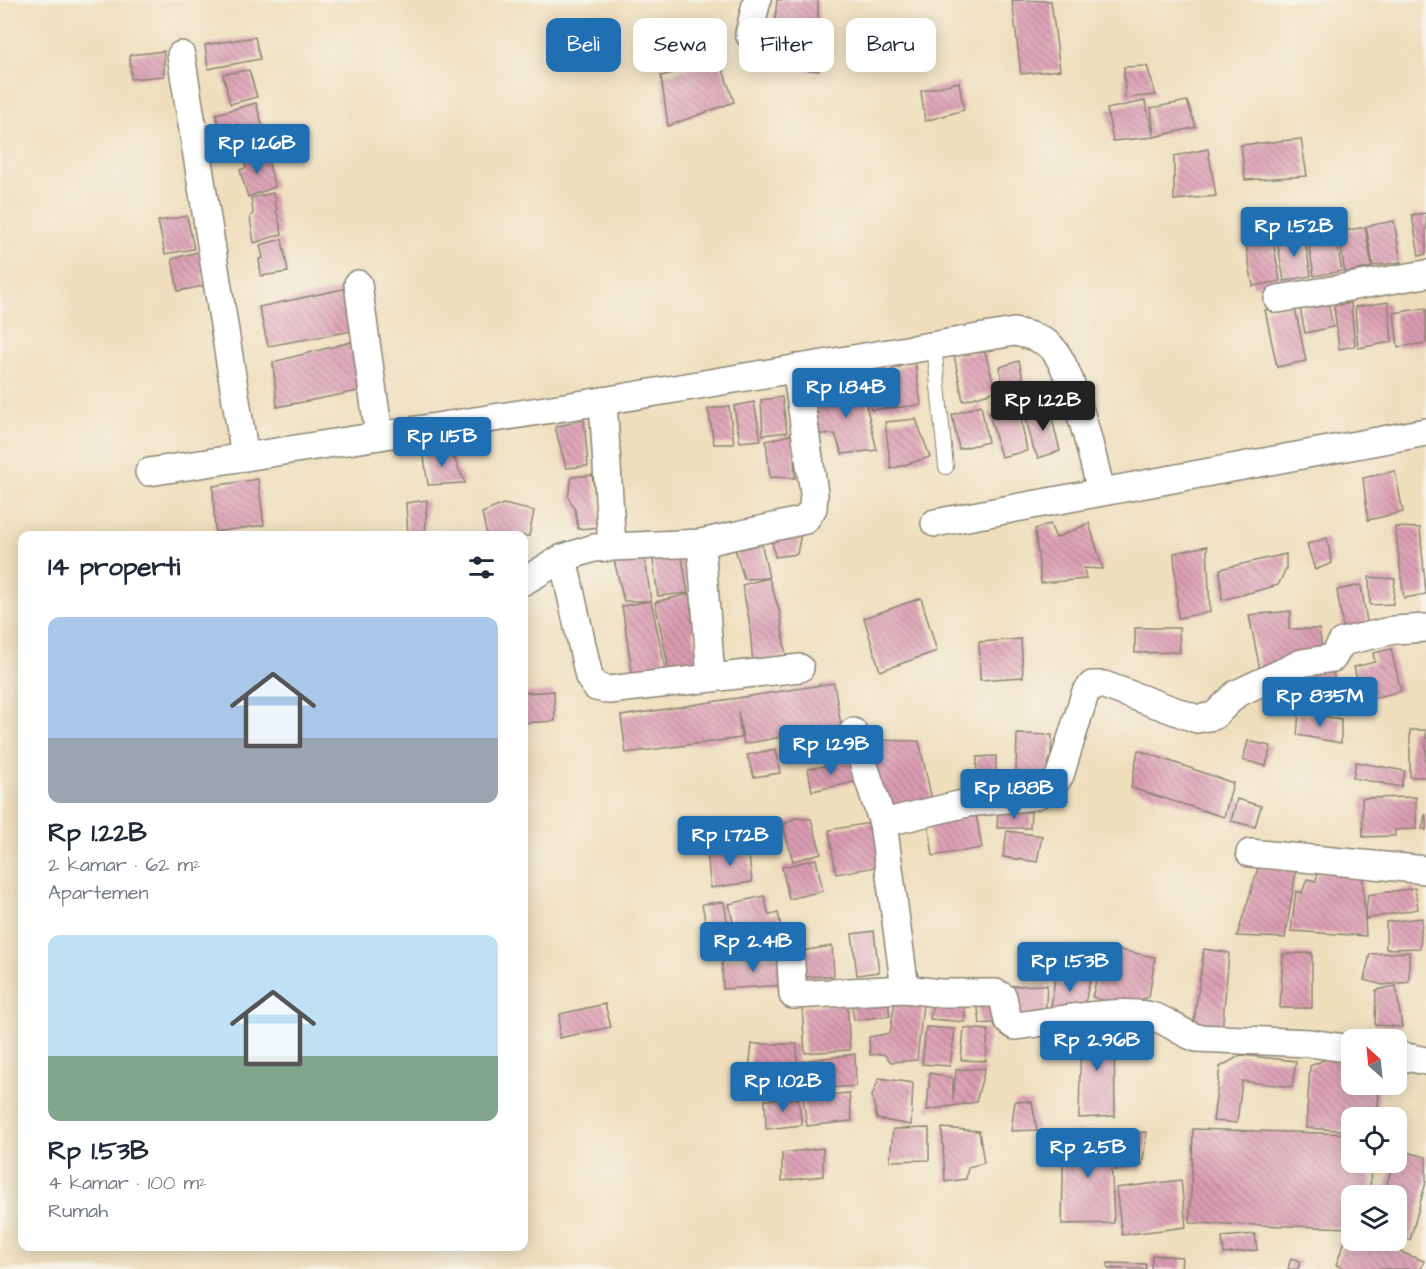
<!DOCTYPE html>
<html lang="id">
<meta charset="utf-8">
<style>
:root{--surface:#fff;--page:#f6f6f7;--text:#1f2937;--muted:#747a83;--accent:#1f6fb2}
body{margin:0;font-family:"Architects Daughter",sans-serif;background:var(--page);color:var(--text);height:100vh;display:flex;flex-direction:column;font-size:22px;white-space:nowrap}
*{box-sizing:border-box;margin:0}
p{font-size:20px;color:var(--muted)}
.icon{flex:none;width:33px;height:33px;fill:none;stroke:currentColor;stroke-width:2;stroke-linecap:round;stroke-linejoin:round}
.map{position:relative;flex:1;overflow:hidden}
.details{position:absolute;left:18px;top:531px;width:510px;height:720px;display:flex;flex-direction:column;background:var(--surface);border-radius:12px;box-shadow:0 3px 15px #0003}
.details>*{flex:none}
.top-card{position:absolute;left:546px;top:18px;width:570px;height:54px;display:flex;gap:12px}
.needle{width:39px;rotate:333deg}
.fabs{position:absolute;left:1341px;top:1029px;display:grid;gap:12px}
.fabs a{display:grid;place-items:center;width:66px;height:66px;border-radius:12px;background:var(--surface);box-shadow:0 3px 15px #0003;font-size:30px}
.price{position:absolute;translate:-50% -51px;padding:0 14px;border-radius:6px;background:var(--accent);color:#fff;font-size:20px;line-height:39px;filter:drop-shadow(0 2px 3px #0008)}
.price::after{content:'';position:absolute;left:50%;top:36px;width:18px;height:14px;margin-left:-9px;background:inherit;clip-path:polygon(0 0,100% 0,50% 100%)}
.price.current{background:#222;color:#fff}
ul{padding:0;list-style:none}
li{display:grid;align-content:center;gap:12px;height:318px;padding:0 30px}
li span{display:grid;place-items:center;height:186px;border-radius:12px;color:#555}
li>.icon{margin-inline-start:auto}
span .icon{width:108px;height:108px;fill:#fffc;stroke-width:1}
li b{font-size:26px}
h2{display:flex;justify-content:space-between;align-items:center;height:72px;padding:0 30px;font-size:26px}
.pill{padding:0 21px;border-radius:12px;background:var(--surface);box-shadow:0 3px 15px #0003;font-size:21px;line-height:54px}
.pill.current{background:var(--accent);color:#fff}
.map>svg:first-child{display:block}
</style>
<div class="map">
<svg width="1426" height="1269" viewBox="0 0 1426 1269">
<defs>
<pattern id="building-back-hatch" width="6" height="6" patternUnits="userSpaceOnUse" patternTransform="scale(1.5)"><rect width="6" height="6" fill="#db9cb2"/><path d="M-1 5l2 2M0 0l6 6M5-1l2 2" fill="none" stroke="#b27f91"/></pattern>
</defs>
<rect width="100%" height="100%" fill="#f7f3e8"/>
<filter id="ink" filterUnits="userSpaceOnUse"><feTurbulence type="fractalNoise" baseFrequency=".0167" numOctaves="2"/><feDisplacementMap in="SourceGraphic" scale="12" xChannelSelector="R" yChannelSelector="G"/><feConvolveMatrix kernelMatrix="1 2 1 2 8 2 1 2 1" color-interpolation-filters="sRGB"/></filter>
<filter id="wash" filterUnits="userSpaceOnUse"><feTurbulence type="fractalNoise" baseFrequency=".008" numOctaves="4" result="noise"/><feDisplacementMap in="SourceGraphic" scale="24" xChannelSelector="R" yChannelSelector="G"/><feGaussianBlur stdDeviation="1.35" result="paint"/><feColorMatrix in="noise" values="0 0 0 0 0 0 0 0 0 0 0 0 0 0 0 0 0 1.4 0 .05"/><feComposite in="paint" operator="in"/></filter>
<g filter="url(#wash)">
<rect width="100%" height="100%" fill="#eedebc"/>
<g id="blocks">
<!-- building -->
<g fill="url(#building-back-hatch)">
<polygon points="777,0 818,0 819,71 770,66"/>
<polygon points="1012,0 1051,1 1060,70 1021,74"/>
<polygon points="255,37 260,59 208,69 205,45"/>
<polygon points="164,51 164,76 131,79 130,55"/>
<polygon points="720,61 734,102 668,126 661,76"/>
<polygon points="1147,66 1156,95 1125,98 1124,67"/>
<polygon points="249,70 257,97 230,104 223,74"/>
<polygon points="959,82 964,110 925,121 921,91"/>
<polygon points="1145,101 1154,137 1113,141 1107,109"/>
<polygon points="1187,101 1196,127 1154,137 1151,108"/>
<polygon points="256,103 268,144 240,152 236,138 221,140 216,114"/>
<polygon points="1301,139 1307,176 1245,180 1241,145"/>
<polygon points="1208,149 1216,196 1174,200 1174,156"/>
<polygon points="266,153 275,187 248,197 240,170 246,168 244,159"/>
<polygon points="273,193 282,234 254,243 250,217 253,213 251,198"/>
<polygon points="1426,213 1426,254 1419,256 1412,215"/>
<polygon points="187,216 194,249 165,254 158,221"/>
<polygon points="1394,221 1401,262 1373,266 1366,226"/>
<polygon points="1365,227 1372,267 1345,273 1338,232"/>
<polygon points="1334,231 1342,271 1314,276 1307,235"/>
<polygon points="1304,235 1311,276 1284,281 1277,240"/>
<polygon points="282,239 288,272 261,276 259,259 263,258 260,245"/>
<polygon points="1273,240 1280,281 1253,286 1246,246"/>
<polygon points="205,250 211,271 202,272 204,286 178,291 172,259"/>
<polygon points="348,288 353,331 268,346 259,307"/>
<polygon points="1388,302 1392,342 1358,348 1355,307"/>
<polygon points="1328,303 1333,327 1305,333 1300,308"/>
<polygon points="1351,303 1355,346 1339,349 1334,306"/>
<polygon points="1294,304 1306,361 1277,367 1265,310"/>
<polygon points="1426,308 1426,343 1398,347 1394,313"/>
<polygon points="359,340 369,389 277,407 273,362"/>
<polygon points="985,352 996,391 963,401 954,355"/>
<polygon points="915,361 921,405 871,410 870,378"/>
<polygon points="1019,361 1028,399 1003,402 1000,367"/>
<polygon points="861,384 877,450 842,454 835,434 820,434 814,393"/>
<polygon points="782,397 787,432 763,435 761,400"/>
<polygon points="754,402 761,440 740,442 734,406"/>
<polygon points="1048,402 1060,451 1038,458 1033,447 1025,414 1042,410 1042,404"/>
<polygon points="981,405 988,442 959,449 952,415"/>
<polygon points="729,406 734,444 714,444 708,409"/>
<polygon points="989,413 1020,414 1027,451 1001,457"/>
<polygon points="916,419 930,457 891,469 885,422"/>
<polygon points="584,420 588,466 566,468 555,427"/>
<polygon points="793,434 795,478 770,477 766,441"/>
<polygon points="450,449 465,483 428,485 423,450"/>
<polygon points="1395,471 1403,512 1368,520 1363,478"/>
<polygon points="592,475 602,527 578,529 575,510 568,496 572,477"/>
<polygon points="258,479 264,525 215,532 213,486"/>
<polygon points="427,500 425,536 408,536 406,503"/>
<polygon points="503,504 534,511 529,536 487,536 482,513"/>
<polygon points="1089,523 1103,569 1084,568 1086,579 1041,583 1035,529 1050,524 1056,538"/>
<polygon points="1395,527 1420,528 1426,594 1404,598"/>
<polygon points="802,528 797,554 775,557 770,531"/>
<polygon points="760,536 769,578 744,579 732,538"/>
<polygon points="1327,538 1332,563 1315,570 1307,544"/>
<polygon points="680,546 688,593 658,596 652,554"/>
<polygon points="1207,546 1210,612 1178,618 1174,553"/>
<polygon points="644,551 651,601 666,671 633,678 622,606 651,601 624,601 613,556"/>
<polygon points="1286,554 1286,569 1278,585 1222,600 1220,569"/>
<polygon points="1369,577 1395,579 1393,604 1370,605"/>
<polygon points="769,578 780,613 786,656 753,663 749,619 742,585"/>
<polygon points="1361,585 1368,628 1344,634 1337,590"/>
<polygon points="689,594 698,666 669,670 655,602"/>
<polygon points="921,598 937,651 880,671 864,618"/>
<polygon points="1291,611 1289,629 1319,629 1323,653 1261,675 1249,615"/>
<polygon points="1135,628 1179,628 1180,652 1135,653"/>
<polygon points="1021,639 1023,677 980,680 979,642"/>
<polygon points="1391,649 1401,691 1362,701 1354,667 1375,662 1373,653"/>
<polygon points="1333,669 1336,700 1294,710 1292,695 1278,700 1273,683"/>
<polygon points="834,683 841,726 744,744 738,711 741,738 626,753 621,716"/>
<polygon points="554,691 555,721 524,723 524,693"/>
<polygon points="1299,713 1341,719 1341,743 1297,735"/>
<rect x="1410" y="730" width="16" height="47"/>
<polygon points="838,732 841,759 820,760 820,750 806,752 807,739"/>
<polygon points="1017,734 1052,735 1050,773 1016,772"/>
<polygon points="866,740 919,741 932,800 884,808"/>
<polygon points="1248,741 1271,746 1266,766 1243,760"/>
<polygon points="776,749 780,773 754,777 747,755"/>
<polygon points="1138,750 1233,783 1224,817 1131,788"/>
<polygon points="996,756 996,791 976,791 977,757"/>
<polygon points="851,761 855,782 812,791 808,769"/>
<polygon points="1356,762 1405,771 1401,787 1353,778"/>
<polygon points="1416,797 1416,829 1395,830 1395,836 1363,837 1362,798"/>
<polygon points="1237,799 1261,806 1255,827 1231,821"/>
<polygon points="998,811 1031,812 1030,828 997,828"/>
<polygon points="976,814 982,848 933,856 928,822"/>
<polygon points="1425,815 1426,815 1426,830 1422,829"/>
<polygon points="795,818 811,819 821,853 793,861 783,825"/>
<polygon points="875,822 882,866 836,874 829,830"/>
<polygon points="1007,831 1042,836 1037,862 1003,857"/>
<polygon points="748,847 752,882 711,888 707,853"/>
<polygon points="816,859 823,891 789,899 782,867"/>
<polygon points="1259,865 1296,872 1285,938 1237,936"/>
<polygon points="1362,870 1365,919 1368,895 1415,888 1418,909 1365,919 1366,936 1291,931 1296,891 1302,893 1307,879 1316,881 1318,872"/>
<polygon points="764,896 769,915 778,913 785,944 740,954 729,904"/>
<polygon points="724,902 731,945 710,946 702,904"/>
<polygon points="1422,918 1420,948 1386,949 1386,922"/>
<polygon points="874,931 879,972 857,975 852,934"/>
<polygon points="832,946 834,976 797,977 795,952"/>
<polygon points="1105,947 1155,957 1149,997 1121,1006 1092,997"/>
<polygon points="1204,949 1229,953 1222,1032 1193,1028"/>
<polygon points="1409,952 1409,982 1383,985 1364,980 1370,954"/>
<polygon points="1312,953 1312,1008 1280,1008 1283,954"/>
<polygon points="782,956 786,985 723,989 722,960"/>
<polygon points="1056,971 1091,974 1083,1014 1050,1014"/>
<polygon points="1047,985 1045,1017 1015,1022 1006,986"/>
<polygon points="1396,986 1402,1027 1375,1025 1376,990"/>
<polygon points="887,993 890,1016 854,1020 851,998"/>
<polygon points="999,1000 1001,1022 980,1024 977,1001"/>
<polygon points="895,1001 923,1005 917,1060 891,1062 884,1054 870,1055 869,1037 890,1033"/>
<polygon points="847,1003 850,1050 805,1053 802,1007"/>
<polygon points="933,1003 965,1004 965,1022 930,1019"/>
<polygon points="605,1004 611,1027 559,1038 560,1014"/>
<polygon points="1114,1026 1115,1116 1079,1118 1081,1027"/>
<polygon points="926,1027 955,1029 950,1066 922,1064"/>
<polygon points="964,1028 988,1030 986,1061 961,1060"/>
<polygon points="752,1044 797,1044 797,1065 749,1069"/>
<polygon points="855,1054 856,1086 802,1090 803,1061"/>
<polygon points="1241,1055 1296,1061 1292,1087 1242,1081 1237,1123 1213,1121 1220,1067"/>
<polygon points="1328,1058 1352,1060 1352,1084 1380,1084 1377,1118 1352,1118 1352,1131 1306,1128 1310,1066"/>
<polygon points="985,1068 976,1102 927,1110 930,1073 953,1078 953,1100 956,1070"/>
<polygon points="797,1071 798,1093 768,1093 768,1074"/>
<polygon points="879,1078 913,1083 911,1125 877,1119 872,1096"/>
<polygon points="849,1093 852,1121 807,1126 803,1097"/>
<polygon points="798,1098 802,1125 766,1129 765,1100"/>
<polygon points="1015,1101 1032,1102 1037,1130 1011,1131"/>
<polygon points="929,1128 929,1160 890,1161 893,1129"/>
<polygon points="942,1128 979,1131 984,1163 968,1167 966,1179 945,1182"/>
<polygon points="1193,1129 1352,1134 1352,1162 1371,1162 1370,1196 1352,1196 1352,1228 1190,1223"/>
<polygon points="1110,1131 1114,1223 1062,1224 1064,1133"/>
<polygon points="1147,1132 1142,1166 1115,1170 1121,1133"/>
<polygon points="823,1148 823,1176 782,1181 782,1153"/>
<polygon points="1396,1149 1426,1157 1426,1182 1410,1240 1396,1237 1396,1196 1384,1196 1393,1162 1396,1162"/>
<polygon points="1181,1180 1186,1227 1122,1235 1116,1188"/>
<polygon points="1348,1232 1352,1234 1352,1240 1370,1240 1424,1261 1421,1269 1347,1269 1336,1265"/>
<polygon points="1255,1234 1257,1250 1224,1254 1222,1237"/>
<polygon points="1152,1255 1182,1257 1181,1269 1151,1269"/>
<polygon points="1291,1258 1300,1261 1298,1269 1288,1269"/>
<polygon points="1108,1263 1146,1264 1146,1269 1108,1269"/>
</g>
</g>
</g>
<g filter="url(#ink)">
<use href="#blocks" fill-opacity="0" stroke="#8c8474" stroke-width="1.5"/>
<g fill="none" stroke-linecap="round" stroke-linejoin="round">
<defs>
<polyline id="lane" points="934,345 946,467"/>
<g id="street">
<polyline points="749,34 757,0"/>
<polyline points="181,55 245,457"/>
<polyline points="358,284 379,436"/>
<polyline points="1278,299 1426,274"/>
<polyline points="603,401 612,547 701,543 711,678 800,668"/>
<path d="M149 472 603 401 1014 332C1026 334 1039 337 1049 345 1072 363 1093 460 1101 491"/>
<polyline points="935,523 1426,432"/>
<polyline points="701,543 805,520 813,508 814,493 796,368"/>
<polyline points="612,547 594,548 563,558 589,677 596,687 609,690 711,678"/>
<polyline points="524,581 563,558"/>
<path d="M853 732 883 823 905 989 940 993H996L1003 997 1008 1021 1015 1026C1051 1022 1116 1008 1151 1016 1168 1020 1180 1033 1197 1038L1310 1043 1352 1049"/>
<polyline points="883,823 967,803 1034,796 1051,789 1060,775 1085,694 1092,685 1104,685 1197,719 1214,716 1236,694 1302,663 1333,658 1342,642 1394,630 1426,628"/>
<polyline points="1250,853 1426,870"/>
<polyline points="791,964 793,995 905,989"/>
<polyline points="1396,1055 1426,1061"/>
</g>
</defs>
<!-- lane casing -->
<use href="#lane" stroke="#8c8474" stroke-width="16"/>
<!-- street casing -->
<use href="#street" stroke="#8c8474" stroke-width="30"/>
<!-- lane -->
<use href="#lane" stroke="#fff" stroke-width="14"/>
<!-- street -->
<use href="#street" stroke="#fff" stroke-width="27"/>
</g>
</g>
</svg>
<div class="fabs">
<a><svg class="needle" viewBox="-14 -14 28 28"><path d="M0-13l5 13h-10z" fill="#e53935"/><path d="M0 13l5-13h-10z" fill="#747a83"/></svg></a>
<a><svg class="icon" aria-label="locate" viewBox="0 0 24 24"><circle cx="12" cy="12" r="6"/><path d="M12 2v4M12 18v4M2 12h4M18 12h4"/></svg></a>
<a><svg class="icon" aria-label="layers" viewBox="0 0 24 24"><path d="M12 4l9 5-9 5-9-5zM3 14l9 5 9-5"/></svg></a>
</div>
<b class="price" style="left:257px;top:175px">Rp 1.26B</b>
<b class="price" style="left:1294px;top:258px">Rp 1.52B</b>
<b class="price" style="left:846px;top:419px">Rp 1.84B</b>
<b class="price current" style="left:1043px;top:432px">Rp 1.22B</b>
<b class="price" style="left:442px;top:468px">Rp 1.15B</b>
<b class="price" style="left:1320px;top:728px">Rp 835M</b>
<b class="price" style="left:831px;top:776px">Rp 1.29B</b>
<b class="price" style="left:1014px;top:820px">Rp 1.88B</b>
<b class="price" style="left:730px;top:867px">Rp 1.72B</b>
<b class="price" style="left:753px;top:973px">Rp 2.41B</b>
<b class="price" style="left:1070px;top:993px">Rp 1.53B</b>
<b class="price" style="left:1097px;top:1072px">Rp 2.96B</b>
<b class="price" style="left:783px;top:1113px">Rp 1.02B</b>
<b class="price" style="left:1088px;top:1179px">Rp 2.5B</b>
<div class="top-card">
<a class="pill current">Beli</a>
<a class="pill">Sewa</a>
<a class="pill">Filter</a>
<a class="pill">Baru</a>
</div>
<section class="details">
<h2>14 properti<svg class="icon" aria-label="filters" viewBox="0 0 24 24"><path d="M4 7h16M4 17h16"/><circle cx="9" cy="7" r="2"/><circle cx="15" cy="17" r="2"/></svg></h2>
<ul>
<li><span style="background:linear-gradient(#a9c7e8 65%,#9aa5b1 0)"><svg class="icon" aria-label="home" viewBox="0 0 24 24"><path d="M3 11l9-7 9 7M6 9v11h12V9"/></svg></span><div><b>Rp 1.22B</b><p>2 kamar · 62 m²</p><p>Apartemen</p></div></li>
<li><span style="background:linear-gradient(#bfe0f5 65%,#7fa58c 0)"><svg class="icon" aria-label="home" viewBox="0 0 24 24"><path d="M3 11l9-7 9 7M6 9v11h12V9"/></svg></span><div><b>Rp 1.53B</b><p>4 kamar · 100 m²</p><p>Rumah</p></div></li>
</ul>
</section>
</div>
